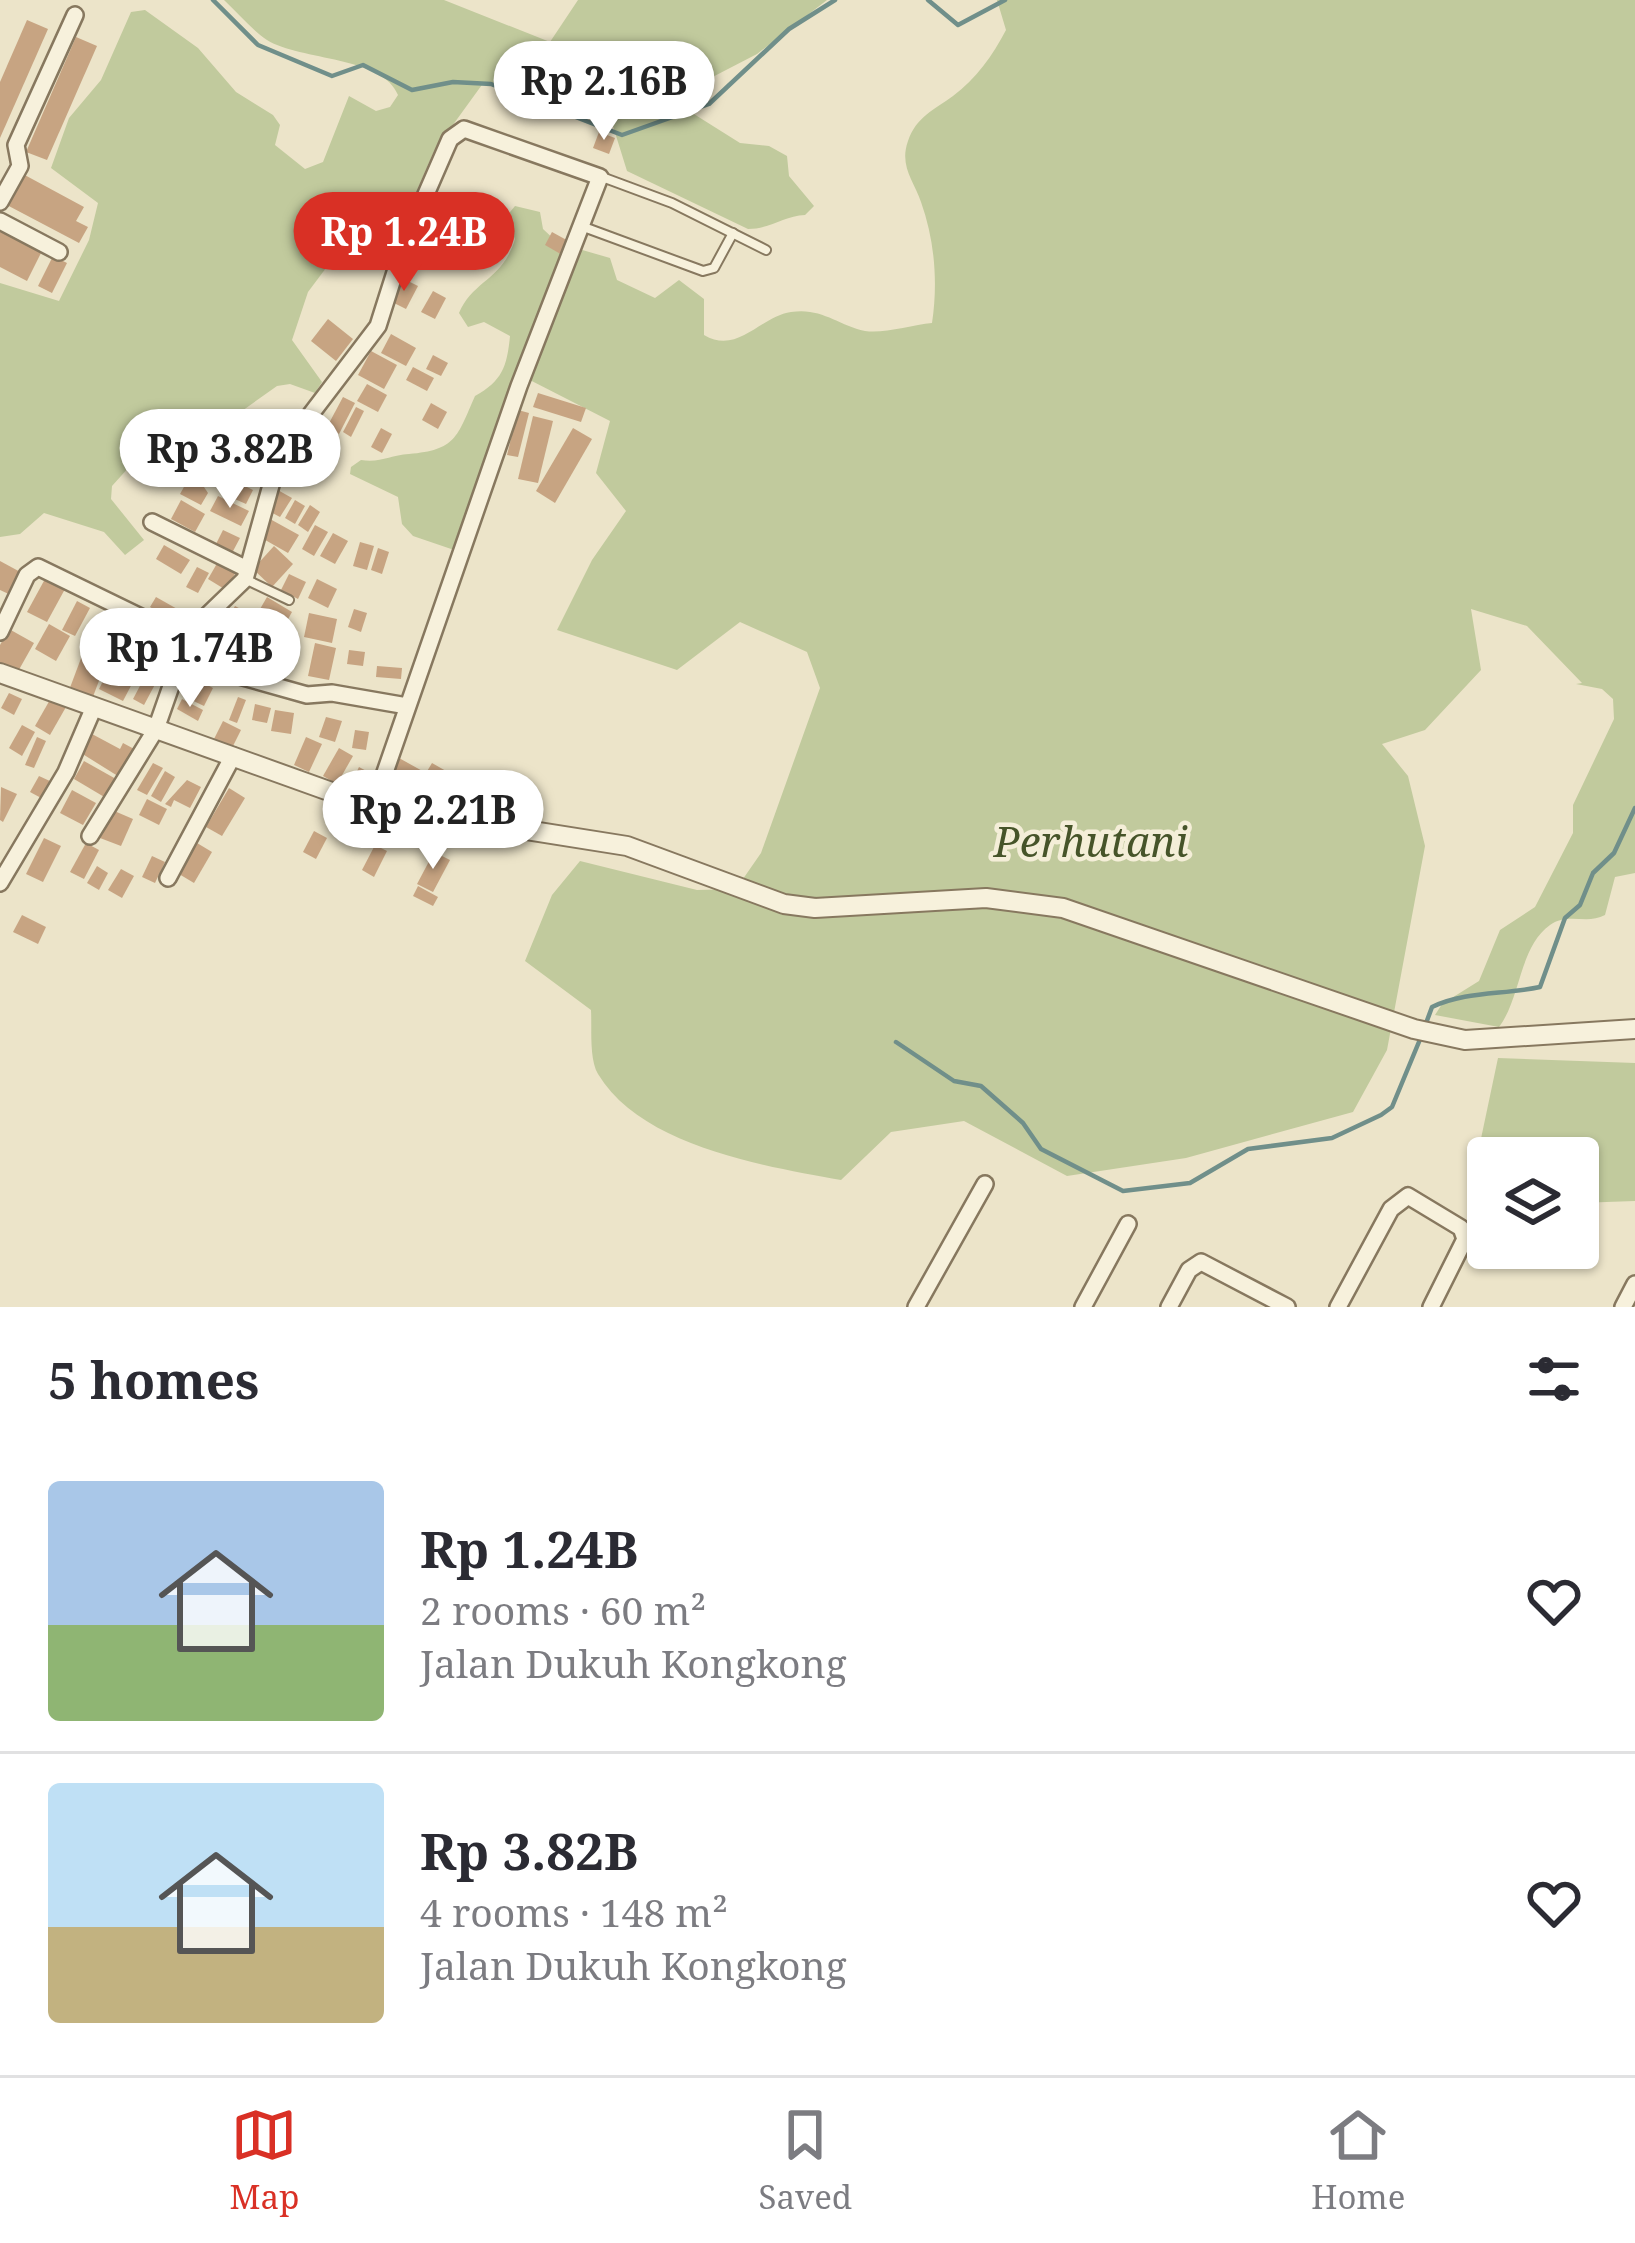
<!DOCTYPE html>
<meta charset="utf-8">
<style>
:root{--surface:#fff;--page:#f7f7f7;--text:#2b2b33;--muted:#7c7c81;--line:#e1e1e2;--accent:#d93025}
body{margin:0;font-family:"Noto Serif",serif;background:var(--page);color:var(--text);height:100vh;display:flex;flex-direction:column;font-size:45px;white-space:nowrap}
*{box-sizing:border-box;margin:0}
p{font-size:39px;color:var(--muted)}
.icon{flex:none;width:66px;height:66px;fill:none;stroke:currentColor;stroke-width:2;stroke-linecap:round;stroke-linejoin:round}
.map{position:relative;height:1307px;overflow:hidden}
.side{display:flex;flex-direction:column;background:var(--surface);flex:1}
.side>*{flex:none}
.fabs{position:absolute;left:1467px;top:1137px;display:grid;gap:24px}
.fabs a{display:grid;place-items:center;width:132px;height:132px;border-radius:12px;background:var(--surface);box-shadow:0 3px 9px #0004;font-size:60px}
.price{position:absolute;translate:-50% -102px;padding:0 27px;border-radius:42px;background:#fff;color:#222;font-size:39px;line-height:78px;filter:drop-shadow(0 3px 6px #0008)}
.price::after{content:'';position:absolute;left:50%;top:72px;width:36px;height:27px;margin-left:-18px;background:inherit;clip-path:polygon(0 0,100% 0,50% 100%)}
.price.active{background:var(--accent);color:#fff}
ul{padding:0;list-style:none}
li{display:flex;align-items:center;gap:36px;height:300px;padding:0 48px}
li+li{border-top:3px solid var(--line)}
li span{display:grid;place-items:center;flex:none;width:336px;height:240px;border-radius:12px;color:#555}
li>.icon{margin-inline-start:auto}
span .icon{width:144px;height:144px;fill:#fffc;stroke-width:1}
li b{font-size:51px}
h2{display:flex;justify-content:space-between;align-items:center;height:144px;padding:0 48px;font-size:51px}
.tab-bar{display:flex;justify-content:space-around;align-items:center;height:168px;border-top:3px solid var(--line);background:var(--surface);font-size:33px;color:var(--muted)}
.tab-bar a{display:grid;justify-items:center;gap:6px}
.tab-bar .active{color:var(--accent)}
.map>svg:first-child{display:block}
</style>
<div class="map">
<svg width="1635" height="1307" viewBox="0 0 1635 1307">
<rect width="100%" height="100%" fill="#ece4c9"/>
<!-- green -->
<g fill="#c1ca9d">
<path d="M224 0H444L550 42 578 0H827L757 54 670 99 740 143 769 146 787 156 789 176 814 206 805 215C784 216 770 229 748 229L627 171 613 126 484 82 434 151 398 234 388 243 353 232 308 292 292 340 322 382 315 393 290 384 277 386 191 447 177 471 139 456 112 486 111 499 144 540 125 555 104 532 44 513 20 534 0 537V283L59 301 89 240 98 203 51 168 69 118 101 80 131 12 145 10 198 48 236 92 273 115 280 125 275 145 305 169 323 162 349 96 376 111 390 107 398 95C383 56 301 61 267 40 252 30 238 13 224 0Z"/>
<path d="M997 0H1635V873L1615 877 1605 915C1587 925 1568 912 1550 925 1519 947 1521 998 1499 1027L1435 1015 1442 1004 1479 981 1500 930 1535 907 1573 833V805L1614 719 1613 699 1602 689 1576 684 1582 683 1527 626 1471 609 1481 670 1425 730 1382 744 1408 776 1425 846 1387 1050 1353 1112 1186 1158 1067 1176 964 1121 891 1132 841 1180C765 1166 642 1147 598 1074 589 1059 592 1028 591 1010L525 961 552 895 580 861 697 890 736 889 761 853 820 688 807 652 740 622 677 670 557 630 592 560 626 511 596 473 610 421 522 376 460 552 413 536 402 524 398 497 350 474 351 467 361 460C381 463 390 455 409 454 456 450 457 437 475 396 502 381 507 367 510 336L484 322 468 327 459 313C473 280 503 280 515 239L505 218 515 206 540 212 543 229 558 243 610 258 617 280 655 298 679 280 704 299V335C738 355 759 317 791 312 821 307 838 325 865 331 883 334 912 325 932 323 938 284 935 241 921 202 914 181 899 166 908 141 916 117 934 110 953 96 976 79 993 55 1006 30Z"/>
<polygon points="1498,1058 1635,1063 1635,1201 1578,1203 1578,1158 1488,1158 1488,1195 1471,1186"/>
</g>
<g fill="none" stroke-linecap="round" stroke-linejoin="round">
<!-- stream -->
<g stroke="#708f8a" stroke-width="4.5">
<polyline points="213,0 258,45 332,76 363,65 412,90 453,82 491,84 622,135 709,104 789,29 835,0"/>
<polyline points="928,0 958,25 1005,0"/>
<path d="M1425 1026 1432 1007C1466 991 1502 995 1540 987L1565 918 1580 905 1593 873 1614 853 1635 808"/>
<polyline points="896,1042 954,1081 981,1086 1023,1123 1041,1149 1123,1191 1190,1183 1248,1149 1332,1138 1381,1115 1392,1107 1421,1037"/>
</g>
</g>
<!-- building -->
<g fill="#c7a482">
<polygon points="27,20 48,29 0,138 0,82"/>
<polygon points="76,37 97,46 47,160 26,152"/>
<polygon points="599,132 615,138 609,154 593,148"/>
<polygon points="21,173 84,207 76,221 88,227 79,243 5,204"/>
<polygon points="0,230 42,251 27,281 0,267"/>
<polygon points="552,232 572,243 564,256 545,245"/>
<polygon points="53,256 67,263 52,293 38,286"/>
<polygon points="402,278 418,286 406,309 390,301"/>
<polygon points="433,291 446,298 435,319 421,312"/>
<polygon points="328,319 353,339 336,361 311,341"/>
<polygon points="391,334 416,348 406,366 381,353"/>
<polygon points="371,351 397,365 384,389 358,375"/>
<polygon points="433,355 448,363 441,376 426,369"/>
<polygon points="413,367 434,378 427,391 406,380"/>
<polygon points="367,384 387,395 378,412 357,401"/>
<polygon points="538,393 586,408 581,422 533,407"/>
<polygon points="343,397 355,403 339,434 327,427"/>
<polygon points="431,403 447,412 438,429 422,420"/>
<polygon points="356,407 364,411 351,437 343,432"/>
<polygon points="518,410 529,413 518,457 507,455"/>
<polygon points="533,416 553,421 538,483 518,479"/>
<polygon points="260,418 281,435 272,447 251,430"/>
<polygon points="381,428 392,434 382,453 371,447"/>
<polygon points="573,428 592,439 555,503 536,491"/>
<polygon points="243,448 267,462 255,482 231,468"/>
<polygon points="198,462 208,467 200,481 208,493 201,505 180,494"/>
<polygon points="235,481 253,490 246,504 228,496"/>
<polygon points="276,489 292,498 280,517 265,509"/>
<polygon points="218,496 249,511 241,526 210,511"/>
<polygon points="181,500 205,514 195,532 171,519"/>
<polygon points="295,500 305,506 295,524 285,518"/>
<polygon points="310,505 320,512 308,532 298,525"/>
<polygon points="270,519 299,535 288,553 260,537"/>
<polygon points="315,525 328,532 314,556 302,549"/>
<polygon points="223,530 240,538 232,553 216,544"/>
<polygon points="333,533 348,541 335,564 320,556"/>
<polygon points="360,542 374,546 367,570 353,566"/>
<polygon points="164,545 190,560 181,574 156,559"/>
<polygon points="274,546 293,564 272,587 253,569"/>
<polygon points="378,548 389,552 382,574 371,570"/>
<polygon points="219,560 237,570 226,590 208,579"/>
<polygon points="0,561 24,574 13,596 0,590"/>
<polygon points="197,567 209,573 198,593 186,587"/>
<polygon points="289,574 306,582 298,599 281,590"/>
<polygon points="45,579 65,589 47,622 27,612"/>
<polygon points="317,579 337,589 328,608 308,598"/>
<polygon points="156,597 179,610 173,621 150,607"/>
<polygon points="267,597 292,612 282,630 256,616"/>
<polygon points="77,601 90,608 75,636 62,630"/>
<polygon points="235,606 250,614 241,630 226,622"/>
<polygon points="354,609 367,613 361,632 348,627"/>
<polygon points="309,613 337,619 332,643 304,637"/>
<polygon points="49,624 70,636 56,661 35,649"/>
<polygon points="106,627 119,635 111,650 98,643"/>
<polygon points="266,628 286,634 275,671 255,664"/>
<polygon points="9,629 34,643 16,675 0,666 0,645"/>
<polygon points="239,634 252,640 244,661 230,656"/>
<polygon points="315,643 336,648 329,680 308,676"/>
<polygon points="86,645 109,654 91,702 68,693"/>
<polygon points="349,650 365,652 363,666 347,664"/>
<polygon points="377,666 402,668 401,679 376,677"/>
<polygon points="110,667 134,680 123,701 99,689"/>
<polygon points="149,669 160,675 144,705 133,699"/>
<polygon points="192,677 213,688 204,706 183,696"/>
<polygon points="9,693 22,699 14,715 1,708"/>
<polygon points="238,697 246,700 237,723 229,720"/>
<polygon points="51,698 66,707 50,735 35,726"/>
<polygon points="182,699 203,710 198,721 177,709"/>
<polygon points="255,704 271,708 267,723 252,720"/>
<polygon points="275,710 294,713 291,734 271,731"/>
<polygon points="326,717 342,721 335,742 319,737"/>
<polygon points="223,721 241,730 231,750 213,741"/>
<polygon points="22,725 35,732 22,756 9,748"/>
<polygon points="355,730 369,732 366,750 352,748"/>
<polygon points="92,734 120,749 123,743 136,750 121,778 81,753"/>
<polygon points="37,737 46,741 34,768 25,765"/>
<polygon points="306,737 322,744 309,772 294,765"/>
<polygon points="339,748 353,756 337,784 323,776"/>
<polygon points="399,758 426,773 432,763 446,771 437,788 421,780 418,785 392,770"/>
<polygon points="84,761 116,779 106,798 74,779"/>
<polygon points="153,763 163,768 147,795 137,790"/>
<polygon points="359,767 370,773 361,792 350,786"/>
<polygon points="165,771 175,777 161,802 151,796"/>
<polygon points="39,776 52,782 43,799 30,792"/>
<polygon points="187,780 201,787 190,808 174,800 171,807 165,804"/>
<polygon points="421,784 437,792 430,805 414,797"/>
<polygon points="1,787 17,794 3,822 0,820"/>
<polygon points="229,788 245,798 222,836 206,827"/>
<polygon points="72,790 96,803 83,825 60,813"/>
<polygon points="147,799 167,809 159,825 139,815"/>
<polygon points="112,810 133,819 121,846 100,838"/>
<polygon points="314,831 327,838 316,859 303,852"/>
<polygon points="44,838 61,846 43,882 26,874"/>
<polygon points="192,840 212,852 194,883 174,871"/>
<polygon points="86,843 99,850 84,879 70,872"/>
<polygon points="375,845 387,851 374,877 362,870"/>
<polygon points="434,852 450,860 433,892 417,884"/>
<polygon points="152,856 165,862 155,883 142,877"/>
<polygon points="97,866 108,873 99,890 87,883"/>
<polygon points="121,869 134,876 122,898 108,890"/>
<polygon points="418,886 438,897 433,906 413,896"/>
<polygon points="22,915 46,927 38,944 13,932"/>
</g>
<g fill="none" stroke-linecap="round" stroke-linejoin="round">
<defs>
<g id="service">
<polyline points="602,177 672,203 766,250"/>
<polyline points="581,226 703,271 714,268 733,233"/>
<polyline points="247,580 289,600"/>
</g>
<g id="minor">
<polyline points="0,202 20,166 16,145 75,15"/>
<polyline points="0,221 59,252"/>
<polyline points="152,522 247,569"/>
<polyline points="0,632 27,575 38,567 186,639"/>
<polyline points="179,659 307,695 332,693 407,706"/>
<polyline points="90,836 156,729 190,632 245,579 273,478 311,414 378,326 403,247 450,139 464,129 600,177 519,386 374,804"/>
<polyline points="168,878 233,756"/>
<polyline points="0,883 66,772 94,707"/>
<polyline points="916,1307 985,1184"/>
<polyline points="1083,1307 1128,1224"/>
<polyline points="1169,1307 1189,1270 1201,1262 1287,1307"/>
<polyline points="1338,1307 1391,1209 1408,1196 1461,1228 1465,1239 1431,1307"/>
<polyline points="1623,1307 1635,1284"/>
</g>
<polyline id="tertiary" points="0,673 340,795 395,809 627,846 784,904 815,908 986,898 1063,908 1414,1029 1465,1040 1635,1029"/>
</defs>
<!-- service casing -->
<use href="#service" stroke="#87785f" stroke-width="12"/>
<!-- minor casing -->
<use href="#minor" stroke="#87785f" stroke-width="20"/>
<!-- tertiary casing -->
<use href="#tertiary" stroke="#87785f" stroke-width="22"/>
<!-- service -->
<use href="#service" stroke="#f7f1dc" stroke-width="8"/>
<!-- minor -->
<use href="#minor" stroke="#f7f1dc" stroke-width="15"/>
<!-- tertiary -->
<use href="#tertiary" stroke="#f7f1dc" stroke-width="18"/>
</g>
<g text-anchor="middle" dominant-baseline="central" stroke-width="9" stroke-linejoin="round" paint-order="stroke">
<!-- park labels -->
<g font-size="42" font-style="italic" fill="#465429" stroke="#f4eed8">
<text x="1091" y="840">Perhutani</text>
</g>
</g>
</svg>
<div class="fabs">
<a><svg class="icon" aria-label="layers" viewBox="0 0 24 24"><path d="M12 4l9 5-9 5-9-5zM3 14l9 5 9-5"/></svg></a>
</div>
<b class="price" style="left:604px;top:143px">Rp 2.16B</b>
<b class="price active" style="left:404px;top:294px">Rp 1.24B</b>
<b class="price" style="left:230px;top:511px">Rp 3.82B</b>
<b class="price" style="left:190px;top:710px">Rp 1.74B</b>
<b class="price" style="left:433px;top:872px">Rp 2.21B</b>
</div>
<section class="side">
<h2>5 homes<svg class="icon" aria-label="filters" viewBox="0 0 24 24"><path d="M4 7h16M4 17h16"/><circle cx="9" cy="7" r="2"/><circle cx="15" cy="17" r="2"/></svg></h2>
<ul>
<li><span style="background:linear-gradient(#a9c7e8 60%,#8fb573 0)"><svg class="icon" aria-label="home" viewBox="0 0 24 24"><path d="M3 11l9-7 9 7M6 9v11h12V9"/></svg></span><div><b>Rp 1.24B</b><p>2 rooms · 60 m²</p><p>Jalan Dukuh Kongkong</p></div><svg class="icon" aria-label="heart" viewBox="0 0 24 24"><path d="M12 20l-8-8c-3-5 5-10 8-4 3-6 11-1 8 4z"/></svg></li>
<li><span style="background:linear-gradient(#bfe0f5 60%,#c2b280 0)"><svg class="icon" aria-label="home" viewBox="0 0 24 24"><path d="M3 11l9-7 9 7M6 9v11h12V9"/></svg></span><div><b>Rp 3.82B</b><p>4 rooms · 148 m²</p><p>Jalan Dukuh Kongkong</p></div><svg class="icon" aria-label="heart" viewBox="0 0 24 24"><path d="M12 20l-8-8c-3-5 5-10 8-4 3-6 11-1 8 4z"/></svg></li>
</ul>
</section>
<nav class="tab-bar">
<a class="active"><svg class="icon" aria-label="map" viewBox="0 0 24 24"><path d="M3 6l6-2 6 2 6-2v14l-6 2-6-2-6 2zM9 4v14M15 6v14"/></svg>Map</a>
<a><svg class="icon" aria-label="saved" viewBox="0 0 24 24"><path d="M7 4h10v16l-5-4-5 4z"/></svg>Saved</a>
<a><svg class="icon" aria-label="home" viewBox="0 0 24 24"><path d="M3 11l9-7 9 7M6 9v11h12V9"/></svg>Home</a>
</nav>
